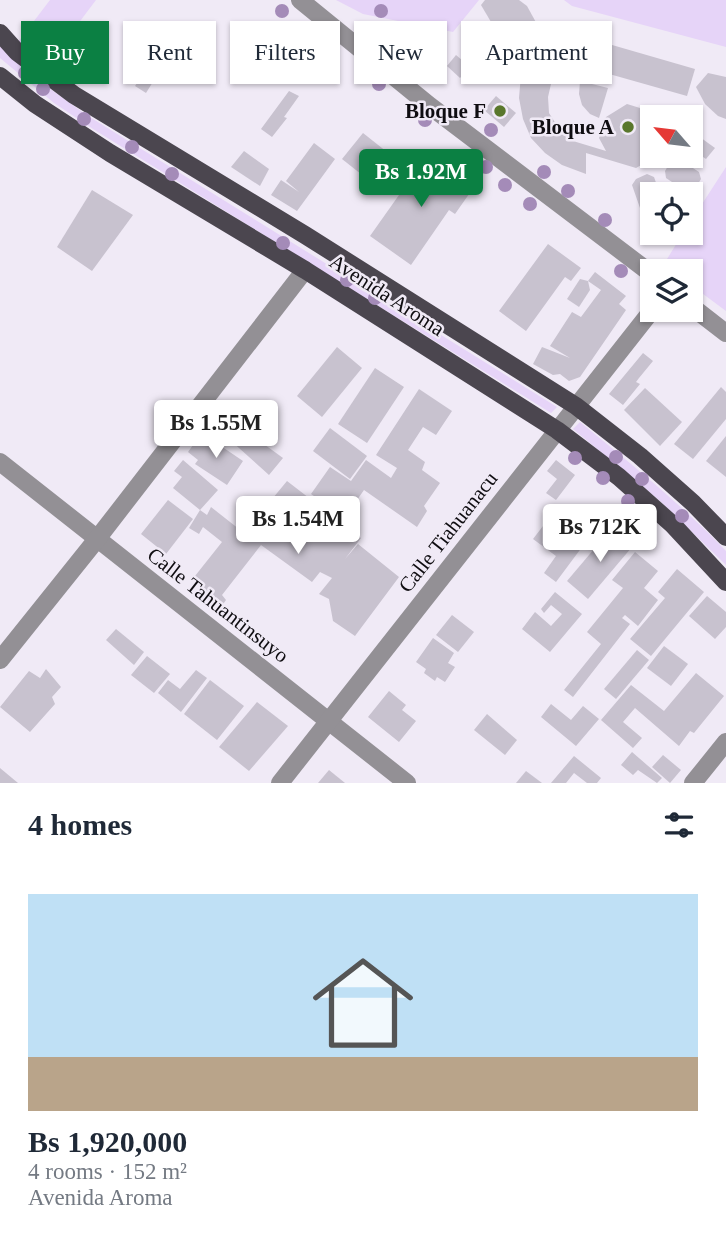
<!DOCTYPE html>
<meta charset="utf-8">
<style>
:root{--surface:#fff;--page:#f6f6f7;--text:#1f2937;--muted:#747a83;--line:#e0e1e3;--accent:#0b8043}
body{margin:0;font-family:Georgia,serif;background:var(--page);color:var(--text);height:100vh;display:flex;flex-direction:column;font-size:26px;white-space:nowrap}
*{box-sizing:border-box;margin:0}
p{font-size:23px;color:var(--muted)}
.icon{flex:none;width:38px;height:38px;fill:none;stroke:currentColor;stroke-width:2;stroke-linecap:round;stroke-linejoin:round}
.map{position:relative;height:783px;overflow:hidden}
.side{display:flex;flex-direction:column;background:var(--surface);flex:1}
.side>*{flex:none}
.guide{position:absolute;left:21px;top:21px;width:684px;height:63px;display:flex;gap:14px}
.needle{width:46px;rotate:298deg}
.buttons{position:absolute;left:640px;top:105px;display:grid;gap:14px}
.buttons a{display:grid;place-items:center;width:63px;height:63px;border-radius:0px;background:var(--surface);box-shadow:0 2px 5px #0004;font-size:35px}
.price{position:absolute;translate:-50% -60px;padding:0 16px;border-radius:7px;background:#fff;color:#222;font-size:23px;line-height:46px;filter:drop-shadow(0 2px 4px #0008)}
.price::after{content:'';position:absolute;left:50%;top:42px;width:21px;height:16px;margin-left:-10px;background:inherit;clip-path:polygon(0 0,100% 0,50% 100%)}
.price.on{background:var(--accent);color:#fff}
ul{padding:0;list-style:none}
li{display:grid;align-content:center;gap:14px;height:371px;padding:0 28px}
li+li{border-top:2px solid var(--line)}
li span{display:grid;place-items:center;height:217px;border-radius:0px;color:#555}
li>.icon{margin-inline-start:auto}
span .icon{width:126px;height:126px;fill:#fffc;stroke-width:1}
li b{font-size:30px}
h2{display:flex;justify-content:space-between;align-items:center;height:84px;padding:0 28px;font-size:30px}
.pill{padding:0 24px;border-radius:0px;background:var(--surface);box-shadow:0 2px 5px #0004;font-size:24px;line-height:63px}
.pill.on{background:var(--accent);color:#fff}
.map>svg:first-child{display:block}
</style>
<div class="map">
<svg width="726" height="783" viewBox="0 0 726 783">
<rect width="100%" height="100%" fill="#f0eaf6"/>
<!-- green -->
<g fill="#e6d4f8">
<polygon points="50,0 96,0 47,65 18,42"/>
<polygon points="336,0 479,0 453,32 363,14"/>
<polygon points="564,0 726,0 726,47 572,6"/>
<polygon points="0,46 45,85 85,114 557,407 551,413 93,129 54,103 0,58"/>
<polygon points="726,167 726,311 691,285 691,271 674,271 664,264 683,233 691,233 691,221"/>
<path d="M580 422C630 463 681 504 726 551V565L660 501 573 429Z"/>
</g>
<!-- building -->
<g fill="#c8c2cf">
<polygon points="485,0 519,0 527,6 538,26 527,40 505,34 491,22 481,5"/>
<polygon points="543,25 695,69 687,96 535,53"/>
<polygon points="456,55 470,67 460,78 447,66"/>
<polygon points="146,70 156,77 146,93 135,86"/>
<polygon points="708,73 726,77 726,119 718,116 705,104 696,87"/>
<polygon points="521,74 551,84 548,97 549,113 563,135 573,141 606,151 599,138 606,117 627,104 653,112 656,117 653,117 653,156 657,156 636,168 586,153 586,174 562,165 545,153 531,138 523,119 519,98"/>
<polygon points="580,81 608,88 599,118 590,114 582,105 579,94"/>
<polygon points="289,91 299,96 284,117 287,118 272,137 261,129"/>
<polygon points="496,96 516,113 504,127 484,110"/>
<polygon points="363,133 387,152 366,178 342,159"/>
<polygon points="697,135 715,148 706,159 691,149 691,142"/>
<polygon points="314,143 335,159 297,211 271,195 281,180 299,192 286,181"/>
<polygon points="244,151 269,169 260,186 231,167"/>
<polygon points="428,154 474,187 455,214 449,210 411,265 370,236"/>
<polygon points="679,159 699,172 701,179 695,189 687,192 666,178 665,171 671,161"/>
<polygon points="647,174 654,177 660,194 653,194 653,210 648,212 640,208 632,185 636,179"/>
<polygon points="92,190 133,215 92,271 57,247"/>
<polygon points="548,244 581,268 571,281 565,277 526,331 499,311"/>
<polygon points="595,272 626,296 619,304 626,310 580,377 569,381 560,374 553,375 533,364 542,347 570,358 550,346 572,312 581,317 601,290 588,281"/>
<polygon points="580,279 588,281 590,290 579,307 567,299"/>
<polygon points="337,347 362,368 322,417 297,396"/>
<polygon points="643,353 653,361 639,378 636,382 640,384 623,405 609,394"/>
<polygon points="375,368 404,387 367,443 338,424"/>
<polygon points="721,387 726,392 726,419 693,459 674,444"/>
<polygon points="645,388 682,422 660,446 624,410"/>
<polygon points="419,389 452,411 436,435 423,427 408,450 425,462 422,470 440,483 424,506 427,511 417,527 364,490 345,517 311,494 330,467 351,481 366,460 391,478 397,468 376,455"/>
<polygon points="240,406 271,431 261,442 283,458 269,475 220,431"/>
<polygon points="330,428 367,456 350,479 313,451"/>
<polygon points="726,436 726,477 706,461"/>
<polygon points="198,438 209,446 212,440 243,461 227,485 195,464 198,460 188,452"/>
<polygon points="183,460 218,490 200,510 173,488 182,477 174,471"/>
<polygon points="556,460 575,475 556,500 546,493 557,479 547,471"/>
<polygon points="287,481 361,538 345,559 358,544 399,577 355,636 333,621 329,599 319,594 332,578 320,572 312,582 261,545 222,595 226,600 217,613 195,596 204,583 195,576 222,542 203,527 199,534 189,528 200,510 207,515 211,507 244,533"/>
<polygon points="168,500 193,519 166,554 141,534"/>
<polygon points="553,513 588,539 556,582 544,573 556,556 533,539"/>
<polygon points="611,529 632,547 588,599 567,581"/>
<polygon points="635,552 658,571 644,588 658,600 638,626 625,615 622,618 630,624 573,697 564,690 601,644 587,632 623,588 612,580"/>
<polygon points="677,569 704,592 651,656 630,639 665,598 658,592"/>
<polygon points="555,592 582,614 550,652 522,629 535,612 551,626 562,614 551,605 544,613 541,609"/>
<polygon points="707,596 726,612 726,627 715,639 689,616"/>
<polygon points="452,615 474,632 458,652 436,635"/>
<polygon points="116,629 144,652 134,665 106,640"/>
<polygon points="433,638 454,653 448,663 455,667 445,682 437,677 435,681 424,673 426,669 416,662"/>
<polygon points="664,646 688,664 671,686 647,668"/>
<polygon points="637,650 649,660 616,699 604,689"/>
<polygon points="147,656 170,674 154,693 131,675"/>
<polygon points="46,669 61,687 52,697 55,704 30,732 0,707 29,671 40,678"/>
<polygon points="196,670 207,678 181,712 158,693 168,680 180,689"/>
<polygon points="696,673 724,696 694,733 690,731 679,746 635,708 623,722 642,738 633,748 601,720 631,685 664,711"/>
<polygon points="210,680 244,706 217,740 184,714"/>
<polygon points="389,691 406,705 402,710 416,721 399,742 368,717"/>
<polygon points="257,702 288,726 249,771 219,747"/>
<polygon points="551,704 571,720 583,706 599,719 576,746 541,717"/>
<polygon points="487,714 517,740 505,755 474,730"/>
<polygon points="632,752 662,778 657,783 638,770 633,775 621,765"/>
<polygon points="663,755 681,770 670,783 652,767"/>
<polygon points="574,756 601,778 597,783 587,783 574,773 566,783 551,783"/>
<polygon points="0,768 18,783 0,783"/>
<polygon points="329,770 345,783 318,783"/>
<polygon points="526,771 542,783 516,783"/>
</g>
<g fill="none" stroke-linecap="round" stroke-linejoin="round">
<!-- minor -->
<g stroke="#939095" stroke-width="18">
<polyline points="300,0 430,106 653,275"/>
<polyline points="691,306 726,333"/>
<polyline points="0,462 407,783"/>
<polyline points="0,660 97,539 305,270"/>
<polyline points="280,783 653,309"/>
<polyline points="693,783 726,742"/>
</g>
<!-- major -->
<g stroke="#4b464f" stroke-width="18">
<polyline points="0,33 17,52 74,95 305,235 576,406 640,456 693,503 726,537"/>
<polyline points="0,76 35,104 110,153 305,270 557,430 619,477 673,525 726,582"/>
</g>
</g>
<!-- trees -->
<g fill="#a48bb8">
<circle cx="282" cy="11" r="7"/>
<circle cx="381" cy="11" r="7"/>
<circle cx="414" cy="71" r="7"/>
<circle cx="25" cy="73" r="7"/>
<circle cx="379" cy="84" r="7"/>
<circle cx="43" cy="89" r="7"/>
<circle cx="84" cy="119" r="7"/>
<circle cx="425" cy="120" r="7"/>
<circle cx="491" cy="130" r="7"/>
<circle cx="132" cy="147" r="7"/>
<circle cx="486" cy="167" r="7"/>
<circle cx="544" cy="172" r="7"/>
<circle cx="172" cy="174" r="7"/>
<circle cx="505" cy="185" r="7"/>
<circle cx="568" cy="191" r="7"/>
<circle cx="530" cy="204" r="7"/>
<circle cx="605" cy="220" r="7"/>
<circle cx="283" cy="243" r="7"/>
<circle cx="621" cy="271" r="7"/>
<circle cx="347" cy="280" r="7"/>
<circle cx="375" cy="298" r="7"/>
<circle cx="616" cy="457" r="7"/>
<circle cx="575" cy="458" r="7"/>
<circle cx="603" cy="478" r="7"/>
<circle cx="642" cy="479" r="7"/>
<circle cx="628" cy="501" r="7"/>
<circle cx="682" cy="516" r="7"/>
</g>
<!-- markers -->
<g fill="#59772c" stroke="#f0eaf6" stroke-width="2.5">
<circle cx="500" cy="111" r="7"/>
<circle cx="628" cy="127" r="7"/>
</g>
<g text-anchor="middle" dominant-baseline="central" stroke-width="5" stroke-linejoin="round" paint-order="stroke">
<!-- poi labels -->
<g font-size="21" font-weight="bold" fill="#0f0d11" stroke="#f0eaf6" text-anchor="end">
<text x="486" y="111">Bloque F</text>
<text x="614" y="127">Bloque A</text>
</g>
<!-- street labels -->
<g font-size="21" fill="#0f0d11" stroke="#f0eaf6">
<text transform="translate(387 295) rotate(33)">Avenida Aroma</text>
<text transform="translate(448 532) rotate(-52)">Calle Tiahuanacu</text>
<text transform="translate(218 605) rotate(38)">Calle Tahuantinsuyo</text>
</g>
</g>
</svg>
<div class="buttons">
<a><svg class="needle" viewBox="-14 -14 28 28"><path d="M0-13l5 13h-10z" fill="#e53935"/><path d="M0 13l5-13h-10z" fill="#747a83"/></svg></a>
<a><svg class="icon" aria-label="locate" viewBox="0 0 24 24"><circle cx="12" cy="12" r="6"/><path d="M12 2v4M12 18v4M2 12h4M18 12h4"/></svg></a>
<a><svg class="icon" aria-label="layers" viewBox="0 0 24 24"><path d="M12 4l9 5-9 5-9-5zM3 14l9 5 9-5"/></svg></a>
</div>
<b class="price on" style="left:421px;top:209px">Bs 1.92M</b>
<b class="price" style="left:216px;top:460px">Bs 1.55M</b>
<b class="price" style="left:298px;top:556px">Bs 1.54M</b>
<b class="price" style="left:600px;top:564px">Bs 712K</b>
<div class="guide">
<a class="pill on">Buy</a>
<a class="pill">Rent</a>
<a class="pill">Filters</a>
<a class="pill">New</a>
<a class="pill">Apartment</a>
</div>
</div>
<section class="side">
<h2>4 homes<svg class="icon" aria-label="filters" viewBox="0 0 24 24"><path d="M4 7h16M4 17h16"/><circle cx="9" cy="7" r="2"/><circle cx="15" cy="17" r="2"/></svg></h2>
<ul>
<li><span style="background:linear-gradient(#bfe0f5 75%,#b9a48a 0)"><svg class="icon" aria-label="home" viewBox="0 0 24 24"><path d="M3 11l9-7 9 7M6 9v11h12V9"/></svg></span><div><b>Bs 1,920,000</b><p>4 rooms · 152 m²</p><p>Avenida Aroma</p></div></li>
</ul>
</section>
